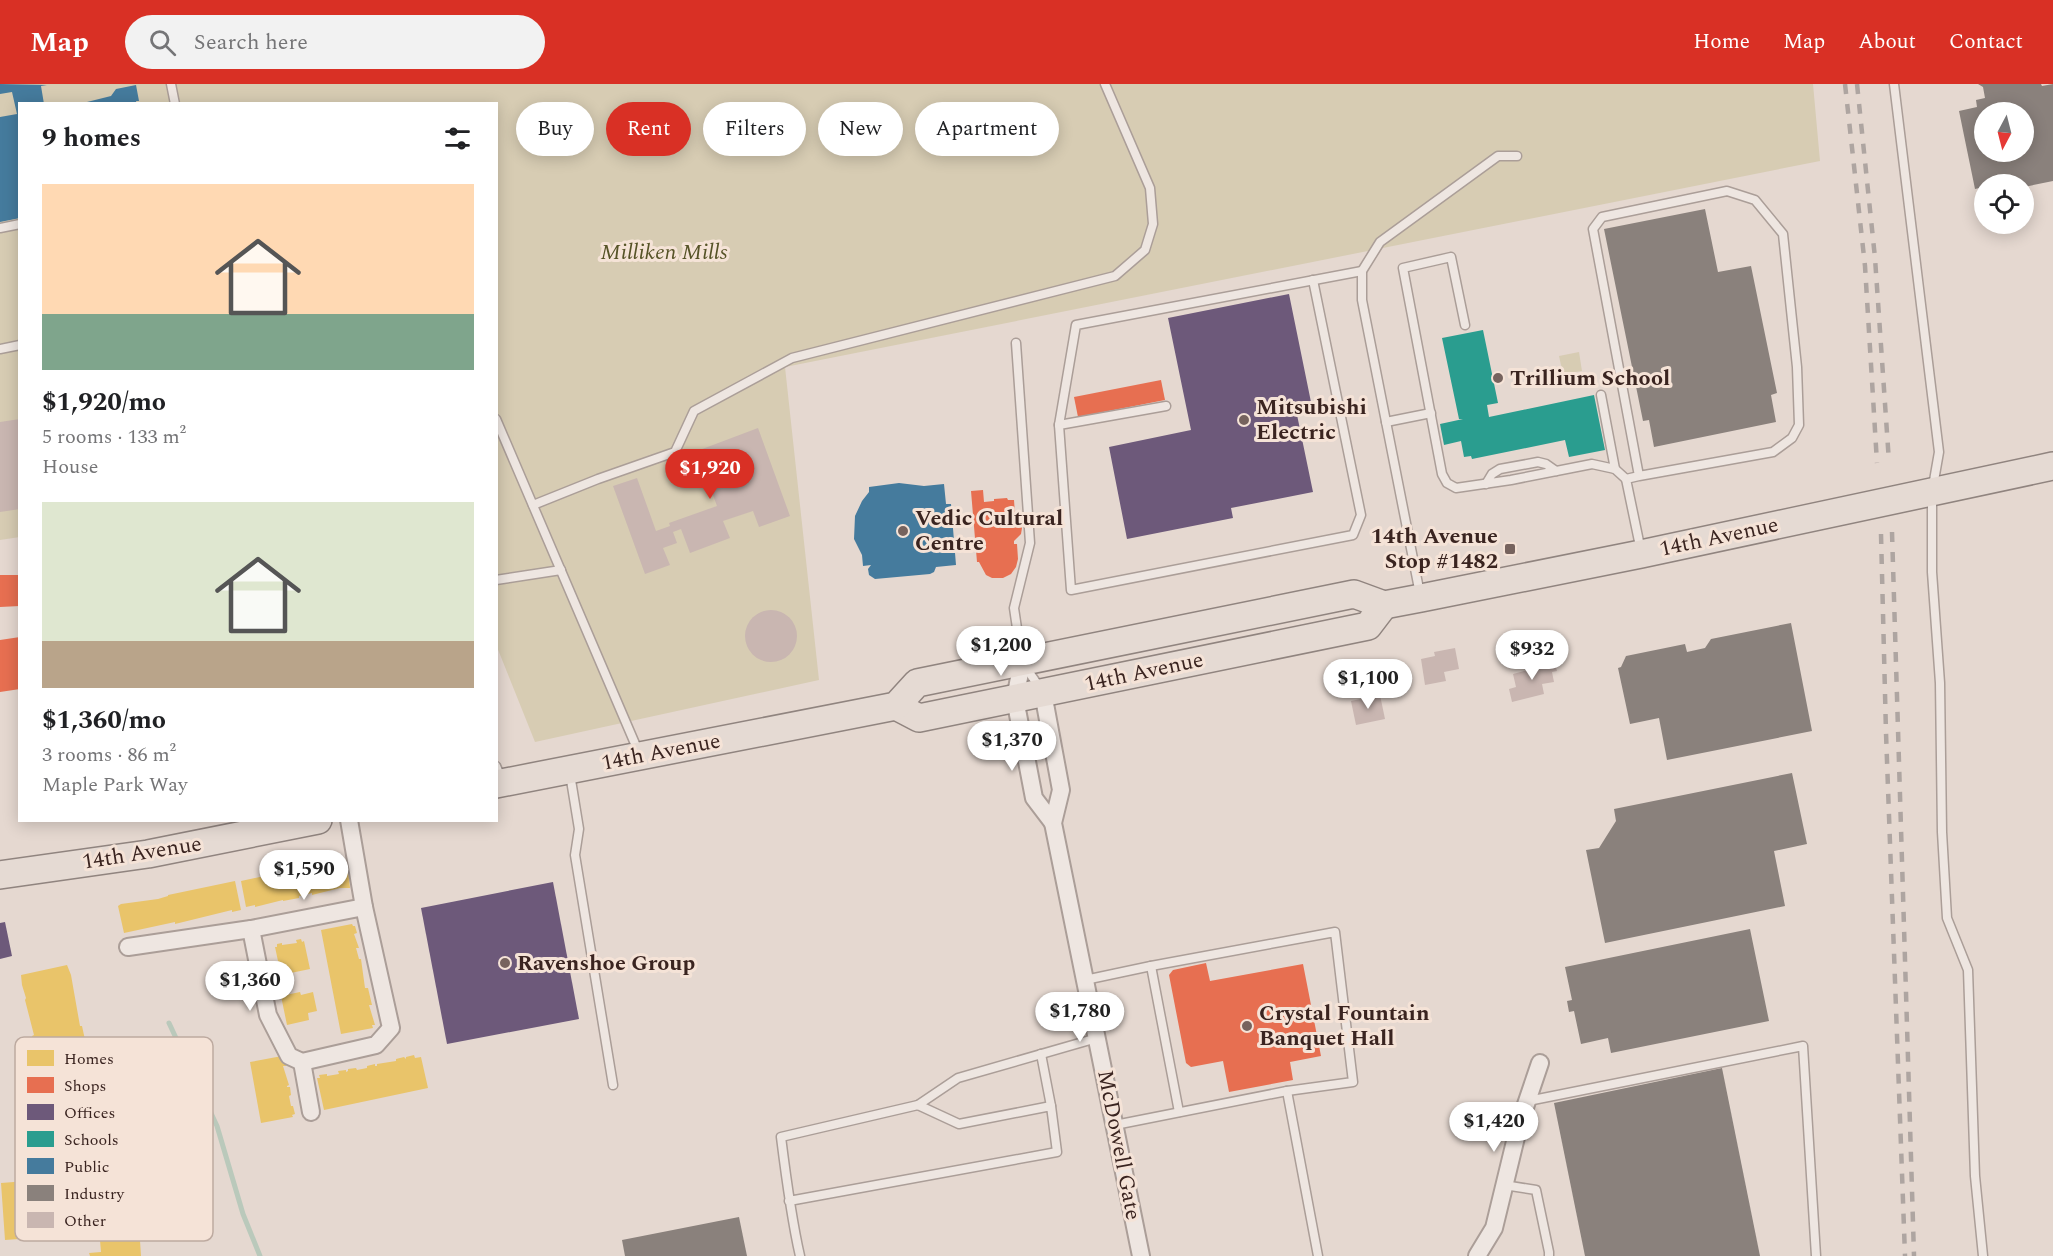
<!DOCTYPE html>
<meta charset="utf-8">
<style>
:root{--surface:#fff;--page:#f2f2f2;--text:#202124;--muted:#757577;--accent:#d93025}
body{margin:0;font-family:Spectral,serif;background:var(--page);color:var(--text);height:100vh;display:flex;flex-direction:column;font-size:22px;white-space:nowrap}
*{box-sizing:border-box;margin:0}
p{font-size:20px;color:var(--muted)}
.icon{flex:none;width:33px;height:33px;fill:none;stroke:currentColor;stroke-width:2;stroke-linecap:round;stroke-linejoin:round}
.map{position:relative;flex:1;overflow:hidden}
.side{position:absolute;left:18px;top:18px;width:480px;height:720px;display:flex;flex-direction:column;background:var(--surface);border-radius:0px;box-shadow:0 3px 15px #0003}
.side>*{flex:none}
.banner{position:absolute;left:516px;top:18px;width:570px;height:54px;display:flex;gap:12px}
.needle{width:39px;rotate:187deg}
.controls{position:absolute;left:1974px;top:18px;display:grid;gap:12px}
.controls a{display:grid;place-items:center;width:60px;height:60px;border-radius:50%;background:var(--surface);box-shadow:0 3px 15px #0003;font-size:30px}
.price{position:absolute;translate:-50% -51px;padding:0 14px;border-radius:21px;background:#fff;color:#222;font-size:20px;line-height:39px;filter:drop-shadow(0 2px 3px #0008)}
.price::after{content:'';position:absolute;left:50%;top:36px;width:18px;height:14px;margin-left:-9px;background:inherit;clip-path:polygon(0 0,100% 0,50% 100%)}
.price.on{background:var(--accent);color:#fff}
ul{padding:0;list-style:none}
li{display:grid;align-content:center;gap:12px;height:318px;padding:0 24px}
li span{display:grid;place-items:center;height:186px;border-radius:0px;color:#555}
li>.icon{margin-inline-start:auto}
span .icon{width:108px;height:108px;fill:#fffc;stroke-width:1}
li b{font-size:26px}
h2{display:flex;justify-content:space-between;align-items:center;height:72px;padding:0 24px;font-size:26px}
.pill{padding:0 21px;border-radius:27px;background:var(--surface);box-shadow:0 3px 15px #0003;font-size:21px;line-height:54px}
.pill.on{background:var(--accent);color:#fff}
header{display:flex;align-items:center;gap:36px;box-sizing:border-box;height:84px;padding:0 30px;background:var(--accent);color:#fff}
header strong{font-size:28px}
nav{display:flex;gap:33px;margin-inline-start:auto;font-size:21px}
.search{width:420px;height:54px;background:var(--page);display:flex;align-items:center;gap:15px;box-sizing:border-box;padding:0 21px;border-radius:33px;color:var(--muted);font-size:22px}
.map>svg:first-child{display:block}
</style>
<header>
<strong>Map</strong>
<div class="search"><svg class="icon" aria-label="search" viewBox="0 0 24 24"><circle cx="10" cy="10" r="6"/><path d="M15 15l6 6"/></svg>Search here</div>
<nav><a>Home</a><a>Map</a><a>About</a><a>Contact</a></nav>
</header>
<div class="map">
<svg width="2053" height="1172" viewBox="0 0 2053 1172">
<rect width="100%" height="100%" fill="#e5d8d0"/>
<!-- green -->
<g fill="#d7ccb3">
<polygon points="0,0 1813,0 1820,77 785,283 819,596 535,658 497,563 496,20 20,20 20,453 0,456"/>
<polygon points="1579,268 1582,287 1563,290 1559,272"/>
</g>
<!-- homes -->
<g fill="#e9c46a">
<polygon points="343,775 347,777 350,804 340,804 312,811 312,809 299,812 299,814 283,817 283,816 255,823 255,821 246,823 241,797"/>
<polygon points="235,797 241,826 232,828 232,826 175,840 175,838 124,849 118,822 121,820 158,815 168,812 168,811"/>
<polygon points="352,840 353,842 355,842 357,849 354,850 359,864 356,864 359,875 361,875 365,904 368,904 372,921 369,921 375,941 372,941 373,944 341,950 321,846"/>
<polygon points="301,855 302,858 304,857 310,885 281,891 275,863 277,863 277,860 282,859 282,861 297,859 296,856"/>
<polygon points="67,881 71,891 80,942 82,942 87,965 95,964 103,1007 95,1009 98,1024 133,1017 137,1044 51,1062 49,1051 47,1052 40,1020 42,1020 40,1009 46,1008 45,1002 43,1001 42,988 39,989 32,952 34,951 25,916 26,914 22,901 21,891"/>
<polygon points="300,908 301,911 313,908 317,927 308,929 309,936 287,941 281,912"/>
<polygon points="414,971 415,974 421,973 428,1004 324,1026 317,994 320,994 319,991 327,990 327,992 339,990 338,987 346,986 346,988 348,987 348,985 356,984 357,986 367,984 367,982 375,980 375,982 377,982 377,980 396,977 396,975 404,973 406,975 406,973"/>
<polygon points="282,972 284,974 286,982 283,982 289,1001 287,1002 287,1003 290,1003 291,1011 289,1012 291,1022 293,1022 295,1030 292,1031 293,1033 261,1039 250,978"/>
<polygon points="165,1089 169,1141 146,1143 146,1141 139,1141 141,1172 90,1172 89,1169 101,1168 99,1144 32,1150 32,1154 5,1156 1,1099 27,1097 28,1104 139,1095 139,1091"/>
</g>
<!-- shops -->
<g fill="#e76f51">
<polygon points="1161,296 1165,316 1078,333 1074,313"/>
<polygon points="983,406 984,418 994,417 994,415 1007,414 1008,416 1014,416 1015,430 1012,431 1012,434 1018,438 1022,444 1021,450 1014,457 1014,460 1017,460 1018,475 1016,483 1011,490 1003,494 992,494 986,491 979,478 977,478 971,407"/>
<polygon points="0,491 19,491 20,522 0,523"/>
<polygon points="20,553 20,605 0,608 0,556"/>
<polygon points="1206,879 1210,897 1303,880 1321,972 1290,978 1293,996 1229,1008 1223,977 1191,983 1186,979 1169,891 1173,886"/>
</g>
<!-- offices -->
<g fill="#6d597a">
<polygon points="1289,210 1312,323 1296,326 1313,408 1231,424 1233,434 1127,455 1109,363 1191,346 1168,234"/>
<polygon points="553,798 579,935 447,960 421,824"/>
<polygon points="5,838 12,872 0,875 0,839"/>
</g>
<!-- schools -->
<polygon fill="#2a9d8f" points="1483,246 1498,319 1487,321 1489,333 1594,311 1605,366 1569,373 1565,356 1472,375 1471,372 1464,373 1461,357 1444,361 1440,340 1463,335 1459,335 1442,254"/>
<!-- public -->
<g fill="#457b9d">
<polygon points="0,0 47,1 41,2 44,20 20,20 20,134 0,138 0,33 17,30 12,8 0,10"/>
<polygon points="136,1 139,17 136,17 137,20 79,20 111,12 116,5"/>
<polygon points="899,399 924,402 944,400 946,420 951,420 956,481 936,483 934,488 930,490 875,495 869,491 868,485 871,481 863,482 862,471 854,455 855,432 862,417 869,408 869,403"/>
</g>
<!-- industry -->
<g fill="#8a817c" fill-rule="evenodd">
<path d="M1978 0H2041L2042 2 2053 0V97L2024 103V100H1984V103L1975 105 1959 27 1977 23 1976 16 1985 14 1983 3ZM1984 28H2024V68H1984Z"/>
<polygon points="1705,125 1718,188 1751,182 1777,309 1771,311 1776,338 1654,363 1649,336 1643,337 1604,145"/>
<polygon points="1791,539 1812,647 1667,676 1659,634 1630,640 1618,584 1621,583 1626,572 1685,560 1687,568 1705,564 1711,555"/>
<polygon points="1792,689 1807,760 1774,767 1785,822 1605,859 1586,766 1599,764 1616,737 1614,725"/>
<polygon points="1750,845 1769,937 1611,969 1608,954 1581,960 1574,927 1569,928 1567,917 1572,916 1565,883"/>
<polygon points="1722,984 1760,1172 1585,1172 1554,1019"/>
<polygon points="739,1133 747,1172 625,1172 622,1156"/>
</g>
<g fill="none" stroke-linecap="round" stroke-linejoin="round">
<!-- stream -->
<polyline stroke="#bac9bb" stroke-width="5" points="169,939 217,1042 243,1130 260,1172"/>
</g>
<!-- building -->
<g fill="#c9b6b1">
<polygon points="20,335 20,425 0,428 0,338"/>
<polygon points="758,344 790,432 759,443 753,427 723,437 730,454 690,469 681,445 673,448 677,459 663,464 670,481 645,490 613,402 637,394 656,447 670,442 669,439 717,422 697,367"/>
<circle cx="771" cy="552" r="26"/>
<polygon points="1455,564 1459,585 1444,588 1446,597 1425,601 1421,575 1435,572 1434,568"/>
<polygon points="1549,576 1550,580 1555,579 1557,587 1552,588 1554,598 1542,600 1544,610 1512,618 1509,605 1516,603 1513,590 1536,584 1535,579"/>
<polygon points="1380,611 1385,635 1356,641 1351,617"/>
</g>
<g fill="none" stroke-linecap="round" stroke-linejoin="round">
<defs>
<g id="lane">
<polyline points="171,0 175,20"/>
<polyline points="1894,0 1939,368 1932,408 1932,488 1940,599 1942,748 1947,834 1968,886 1975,1092 1983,1172"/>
<polyline points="0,144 20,140"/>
<polyline points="1465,241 1451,173 1403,184 1442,390 1447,399 1456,404 1511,396 1592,380 1615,385 1626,395"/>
<polyline points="1016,259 1030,459 1014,524 1022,578 1040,604"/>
<polyline points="0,265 20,261"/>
<polyline points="1601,311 1615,385"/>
<polyline points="1166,322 1059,341 1071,506 1353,451 1361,431 1313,196"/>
<polyline points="496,335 639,669"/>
<polyline points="1386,338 1431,329"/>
<polyline points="1059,341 1076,241 1362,187"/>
<polyline points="1639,392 1773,368 1792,354 1799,341 1797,283 1783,150 1755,116 1727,107 1602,133 1593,145 1639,392 1626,395 1641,467"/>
<polyline points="1486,400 1492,390 1500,385 1538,378 1546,380 1556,387"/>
<polyline points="533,421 598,395 675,368 694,327 792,274 1115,192 1145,166 1153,140 1150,104 1105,0"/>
<polyline points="496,496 561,486"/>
<polyline points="1420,510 1362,216 1362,187 1380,158 1498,72 1517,72"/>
<polyline points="496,682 502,696"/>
<polyline points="570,690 579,745 575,771 613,1001"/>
<polyline points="1151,882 1179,1028"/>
<polyline points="1085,896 1151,882 1335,848 1353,998 1287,1007 1115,1041"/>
<polyline points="1041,970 1051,1022"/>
<polyline points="1287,1007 1318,1172"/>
<polyline points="1528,1017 1803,962 1816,1172"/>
<polyline points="918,1021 958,994 1097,954"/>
<polyline points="1504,1101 1536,1106 1549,1168 1549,1172"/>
<path d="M789 1117 1057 1068 1051 1022 959 1040 918 1021 781 1053C786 1093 791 1133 800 1172"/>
</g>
<g id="street">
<polyline points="1022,578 1015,615 1034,714 1053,739"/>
<polyline points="1043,609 1061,706 1053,739 1141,1172"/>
<polyline points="251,845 268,931 289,972 302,978 376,961 391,944 364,823 349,736"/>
<polyline points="128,863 251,845 364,823"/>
<polyline points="302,978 311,1028"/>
<polyline points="1477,1172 1494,1144 1519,1041 1540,979"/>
</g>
<g id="primary">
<polyline points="896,622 919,634 1368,542 1384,521"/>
<polyline points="496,700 896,622 917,599 1354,510 1384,521 1421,514 1641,470 2053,382"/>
<polyline points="0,791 148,770 318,736"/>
</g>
</defs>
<!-- lane casing -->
<use href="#lane" stroke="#ab9e98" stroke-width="11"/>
<!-- street casing -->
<use href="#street" stroke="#ab9e98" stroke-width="20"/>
<!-- primary casing -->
<use href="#primary" stroke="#90847f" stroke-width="30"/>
<!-- lane -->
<use href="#lane" stroke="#eee6e1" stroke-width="8"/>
<!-- street -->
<use href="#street" stroke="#eee6e1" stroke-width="16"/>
<!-- primary -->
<use href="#primary" stroke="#e5dad3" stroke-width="27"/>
<!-- rail -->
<g stroke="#aea5a1" stroke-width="4.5" stroke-dasharray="10 10" stroke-linecap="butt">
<polyline points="1845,0 1865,182 1877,379"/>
<polyline points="1857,0 1875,174 1889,378"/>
<polyline points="1892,448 1914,1172"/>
<polyline points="1881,450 1886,649 1905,1172"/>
</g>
</g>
<!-- markers -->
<g fill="#76635e" stroke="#f5e3d7" stroke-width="2">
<circle cx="1498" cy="294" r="6"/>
<circle cx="1244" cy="336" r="6"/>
<circle cx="903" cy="447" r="6"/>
<rect x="1504" y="459" width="12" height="12" rx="3"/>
<circle cx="505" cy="879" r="6"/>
<circle cx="1247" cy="942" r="6"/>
</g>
<g text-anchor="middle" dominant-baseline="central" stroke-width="6" stroke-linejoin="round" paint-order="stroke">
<!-- park labels -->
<g font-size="22" font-style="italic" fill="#565327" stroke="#f5e3d7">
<text x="664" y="168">Milliken Mills</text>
</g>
<!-- poi labels -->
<g font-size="22" font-weight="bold" fill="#3a2420" stroke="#f5e3d7" text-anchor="start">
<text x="1510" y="294">Trillium School</text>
<text x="1256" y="323">Mitsubishi<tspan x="1256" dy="25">Electric</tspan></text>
<text x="915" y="434">Vedic Cultural<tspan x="915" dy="25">Centre</tspan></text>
<text x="1498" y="452" text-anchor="end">14th Avenue<tspan x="1498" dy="25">Stop #1482</tspan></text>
<text x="517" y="879">Ravenshoe Group</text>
<text x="1259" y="929">Crystal Fountain<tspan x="1259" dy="25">Banquet Hall</tspan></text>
</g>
<!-- street labels -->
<g font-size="22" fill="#3a2420" stroke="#f5e3d7">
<text transform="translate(1719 453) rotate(-12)">14th Avenue</text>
<text transform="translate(1144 588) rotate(-12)">14th Avenue</text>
<text transform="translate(661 668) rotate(-11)">14th Avenue</text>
<text transform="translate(142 769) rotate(-9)">14th Avenue</text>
<text transform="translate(1119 1061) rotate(79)">McDowell Gate</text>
</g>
</g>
<!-- legend -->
<rect x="15" y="953" width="198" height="204" rx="9" fill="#f5e3d7" stroke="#bdaaa0" stroke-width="1.5"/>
<rect x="27" y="966" width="27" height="16" fill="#e9c46a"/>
<rect x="27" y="993" width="27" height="16" fill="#e76f51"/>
<rect x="27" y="1020" width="27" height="16" fill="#6d597a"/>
<rect x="27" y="1047" width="27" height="16" fill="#2a9d8f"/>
<rect x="27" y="1074" width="27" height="16" fill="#457b9d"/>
<rect x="27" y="1101" width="27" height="16" fill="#8a817c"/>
<rect x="27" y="1128" width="27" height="16" fill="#c9b6b1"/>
<g font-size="16" fill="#3a2420">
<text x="64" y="980">Homes</text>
<text x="64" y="1007">Shops</text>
<text x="64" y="1034">Offices</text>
<text x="64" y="1061">Schools</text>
<text x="64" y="1088">Public</text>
<text x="64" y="1115">Industry</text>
<text x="64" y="1142">Other</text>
</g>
</svg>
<div class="controls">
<a><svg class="needle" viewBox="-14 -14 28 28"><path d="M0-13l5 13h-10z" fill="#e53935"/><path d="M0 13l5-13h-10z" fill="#757577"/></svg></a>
<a><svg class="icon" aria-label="locate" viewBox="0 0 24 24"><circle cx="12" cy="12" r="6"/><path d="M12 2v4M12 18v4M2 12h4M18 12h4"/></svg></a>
</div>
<b class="price on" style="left:710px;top:416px">$1,920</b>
<b class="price" style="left:1001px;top:593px">$1,200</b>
<b class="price" style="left:1532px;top:597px">$932</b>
<b class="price" style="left:1368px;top:626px">$1,100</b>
<b class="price" style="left:1012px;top:688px">$1,370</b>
<b class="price" style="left:304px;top:817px">$1,590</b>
<b class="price" style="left:250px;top:928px">$1,360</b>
<b class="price" style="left:1080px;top:959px">$1,780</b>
<b class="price" style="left:1494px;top:1069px">$1,420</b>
<div class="banner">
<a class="pill">Buy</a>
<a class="pill on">Rent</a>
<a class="pill">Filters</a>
<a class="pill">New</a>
<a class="pill">Apartment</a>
</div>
<section class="side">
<h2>9 homes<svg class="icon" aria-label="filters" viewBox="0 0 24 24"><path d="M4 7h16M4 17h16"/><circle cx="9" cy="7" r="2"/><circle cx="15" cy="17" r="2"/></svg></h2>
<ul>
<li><span style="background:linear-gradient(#ffd9b3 70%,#7fa58c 0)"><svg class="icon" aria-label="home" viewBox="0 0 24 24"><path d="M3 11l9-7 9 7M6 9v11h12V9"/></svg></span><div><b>$1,920/mo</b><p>5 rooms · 133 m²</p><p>House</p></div></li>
<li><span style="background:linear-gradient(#dfe7d0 75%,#b9a48a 0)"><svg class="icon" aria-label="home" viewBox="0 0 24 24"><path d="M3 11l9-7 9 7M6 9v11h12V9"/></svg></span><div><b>$1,360/mo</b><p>3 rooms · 86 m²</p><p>Maple Park Way</p></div></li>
</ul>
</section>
</div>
